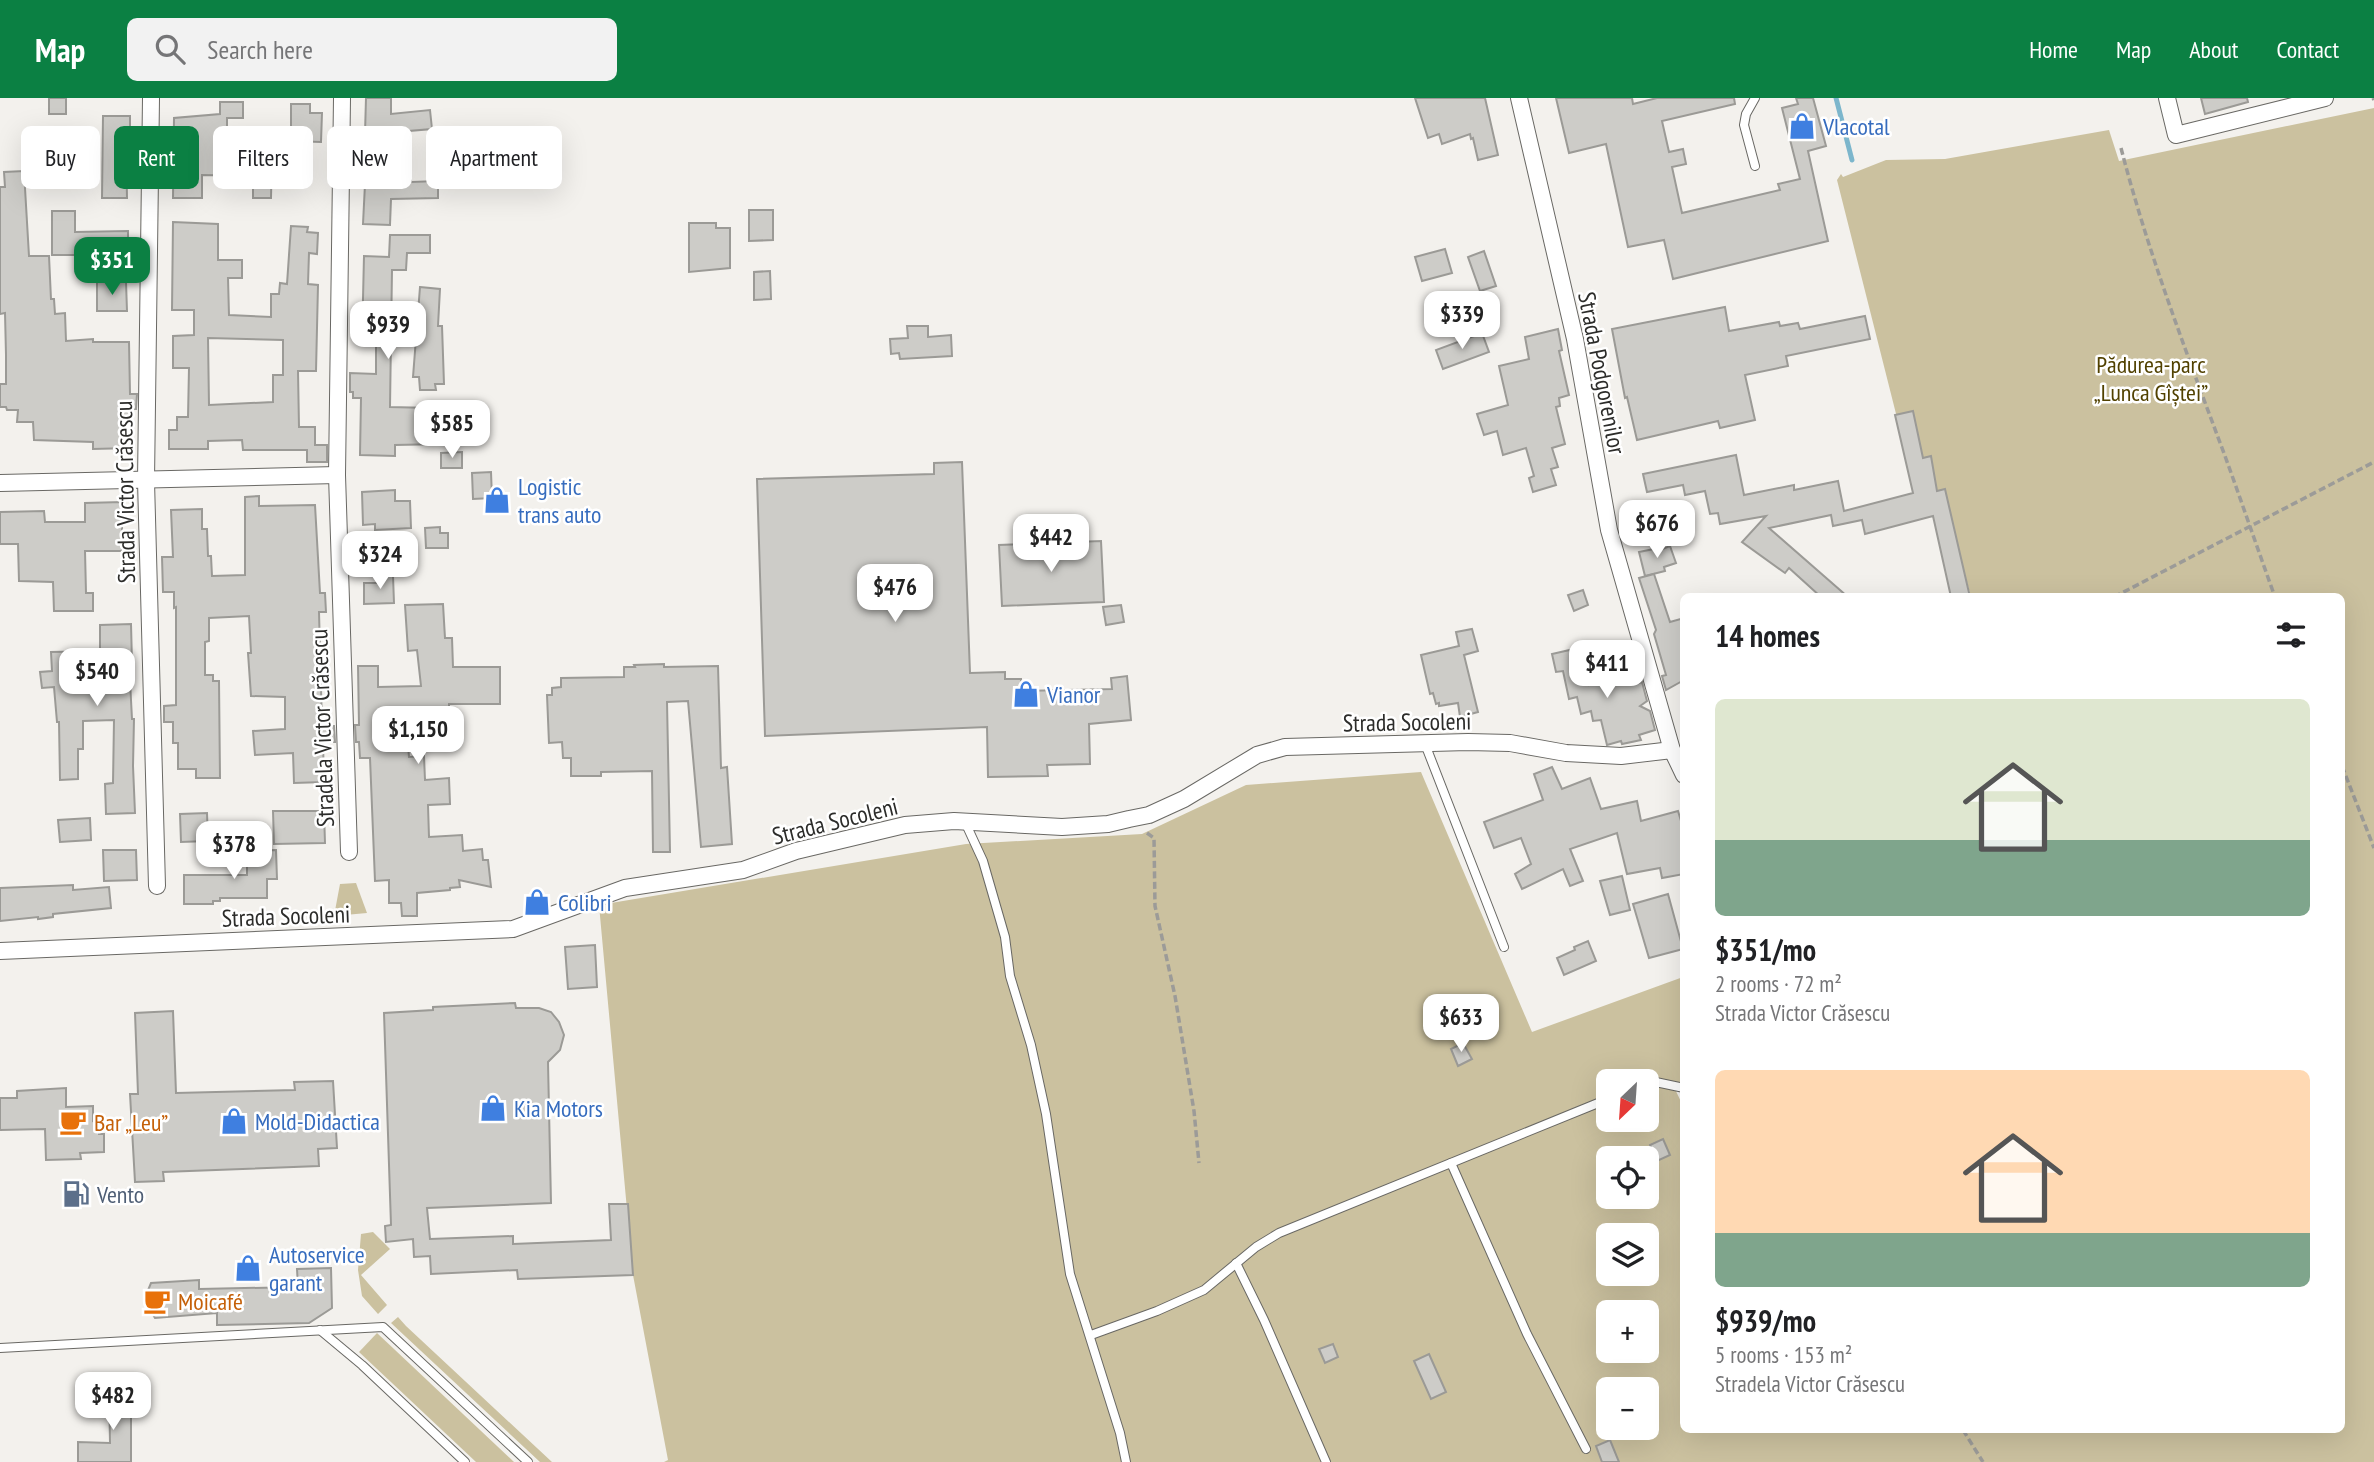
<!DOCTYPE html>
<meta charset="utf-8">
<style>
:root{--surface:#fff;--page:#f2f2f2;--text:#202124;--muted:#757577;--accent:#0b8043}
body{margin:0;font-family:"PT Sans Narrow",sans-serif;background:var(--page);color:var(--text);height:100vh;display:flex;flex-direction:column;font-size:26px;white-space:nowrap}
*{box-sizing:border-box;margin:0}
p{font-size:23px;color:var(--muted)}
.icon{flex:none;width:38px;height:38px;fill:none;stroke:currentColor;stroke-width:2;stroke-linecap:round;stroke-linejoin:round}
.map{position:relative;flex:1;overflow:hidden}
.details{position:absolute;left:1680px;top:495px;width:665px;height:840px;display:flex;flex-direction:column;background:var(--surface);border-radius:10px;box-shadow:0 7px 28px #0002}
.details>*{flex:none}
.guide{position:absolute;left:21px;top:28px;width:665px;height:63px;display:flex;gap:14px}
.needle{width:46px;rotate:205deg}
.tools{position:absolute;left:1596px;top:971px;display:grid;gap:14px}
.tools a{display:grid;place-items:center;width:63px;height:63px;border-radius:10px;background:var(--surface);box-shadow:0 7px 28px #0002;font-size:35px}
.price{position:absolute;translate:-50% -60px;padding:0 16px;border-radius:14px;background:#fff;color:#222;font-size:23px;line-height:46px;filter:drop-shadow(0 2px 4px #0008)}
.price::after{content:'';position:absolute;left:50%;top:42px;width:21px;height:16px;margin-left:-10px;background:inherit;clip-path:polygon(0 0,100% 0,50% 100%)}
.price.selected{background:var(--accent);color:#fff}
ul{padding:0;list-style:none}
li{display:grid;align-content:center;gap:14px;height:371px;padding:0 35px}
li span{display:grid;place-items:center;height:217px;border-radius:10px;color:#555}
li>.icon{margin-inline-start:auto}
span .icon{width:126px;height:126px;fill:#fffc;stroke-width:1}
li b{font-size:30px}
h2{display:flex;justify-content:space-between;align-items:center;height:84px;padding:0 35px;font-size:30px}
.chip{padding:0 24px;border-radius:10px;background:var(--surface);box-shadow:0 7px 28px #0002;font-size:24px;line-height:63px}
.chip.selected{background:var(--accent);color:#fff}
header{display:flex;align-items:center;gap:42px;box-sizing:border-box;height:98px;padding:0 35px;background:var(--accent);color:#fff}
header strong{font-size:33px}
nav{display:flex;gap:38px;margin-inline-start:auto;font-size:24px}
.search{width:490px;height:63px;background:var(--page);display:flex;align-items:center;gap:18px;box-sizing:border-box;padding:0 24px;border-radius:10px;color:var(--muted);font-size:26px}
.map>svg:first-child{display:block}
</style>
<header>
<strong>Map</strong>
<div class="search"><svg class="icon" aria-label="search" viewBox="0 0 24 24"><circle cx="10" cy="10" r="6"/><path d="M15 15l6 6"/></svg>Search here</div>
<nav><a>Home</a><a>Map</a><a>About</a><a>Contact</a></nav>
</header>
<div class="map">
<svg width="2374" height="1364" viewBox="0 0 2374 1364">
<rect width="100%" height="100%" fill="#f3f1ed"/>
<!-- green -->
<g fill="#cbc19f" fill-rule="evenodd">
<path d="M2374 10V1364H664L668 1362 633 1177 599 807 966 746 1142 736 1246 687 1421 674 1532 934 1683 879V985L1674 989 1684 1010V1332H2342V499H1971L1943 394 1917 399 1837 82 1841 76 1843 79 1886 62 1945 61 2109 32 2119 63ZM1608 984H1647V1022H1608ZM1608 1060H1647V1099H1608ZM1608 1138H1647V1176H1608ZM1608 1214H1647V1253H1608ZM1608 1292H1647V1330H1608Z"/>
<polygon points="356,785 367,815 334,818 340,786"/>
<polygon points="373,1134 390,1151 361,1177 387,1207 378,1216 362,1198 358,1172 361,1136"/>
<polygon points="398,1219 406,1228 552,1364 540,1364 391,1225"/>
<polygon points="377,1235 514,1364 476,1364 359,1254"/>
</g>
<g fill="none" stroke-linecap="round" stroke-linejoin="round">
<!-- stream -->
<polyline stroke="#7cb6cc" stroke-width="5" points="1836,0 1852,62"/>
</g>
<!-- building -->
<g fill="#cdccc8" stroke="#9b9a96" stroke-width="2" fill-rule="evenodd">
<rect x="49" y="0" width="17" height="16"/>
<polygon points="366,0 391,0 391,16 430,12 432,31 409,33 411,84 438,83 438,100 391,101 390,127 363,126 365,86 354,86 354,71 364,71"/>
<polygon points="1415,0 1485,0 1498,57 1478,62 1473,40 1471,41 1470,36 1442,46 1439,36 1428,40"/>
<polygon points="1556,0 1632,0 1633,6 1657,0 1734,0 1735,6 1662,23 1669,54 1683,51 1686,66 1672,69 1682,115 1780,92 1778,86 1800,81 1782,10 1798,6 1796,0 1813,0 1826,48 1808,53 1828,143 1673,181 1664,142 1628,149 1606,46 1569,55"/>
<polygon points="2201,0 2247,0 2248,4 2205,16"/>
<polygon points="220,4 243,4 243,20 227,20 227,50 272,51 271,100 253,100 253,78 202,77 202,100 173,100 174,20 220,16"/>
<polygon points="291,6 310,6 310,15 322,15 321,44 291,43"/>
<polygon points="103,18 130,18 130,45 126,45 127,100 102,100"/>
<polygon points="24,73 29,158 49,158 51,201 54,201 55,216 65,215 66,243 93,241 93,244 129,244 130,296 137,296 136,311 130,311 131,350 93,351 93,344 34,342 33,324 17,324 18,312 7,312 6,309 0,309 0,286 6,286 6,257 5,215 0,216 0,89 5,89 4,74"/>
<polygon points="749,112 773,112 773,142 749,143"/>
<polygon points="52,113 75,113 75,134 128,133 128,153 75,154 75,157 52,157"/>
<path d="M173 124 218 126V162H242V180H228L229 217 271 219V196H279L280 185 287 186 291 128 308 129 307 134 318 135 317 156 309 155 308 186 318 187 316 273H298L299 329H315V347H327V364H307V352H243L242 342 208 343V351H169V332H177V319H188L189 270H173V238L194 237V212H172ZM208 240 283 242V277H273V304L209 307Z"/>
<polygon points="689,125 716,125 716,130 730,130 730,170 689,174"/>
<polygon points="390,137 430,137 430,155 407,155 406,172 392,172 390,309 432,310 432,323 443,323 443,346 395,347 395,358 360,357 361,300 353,300 353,294 350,294 350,275 376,276 376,243 362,243 364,158 389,159"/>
<polygon points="1445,151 1452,175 1422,183 1415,159"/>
<polygon points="1484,153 1496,188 1480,193 1468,159"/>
<polygon points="770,173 771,201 754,202 754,174"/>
<polygon points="97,184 126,184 127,213 97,213"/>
<polygon points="420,189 440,191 438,228 442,228 444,286 435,286 436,292 420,292 419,279 413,279"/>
<polygon points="1725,209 1729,233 1779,224 1780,228 1798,225 1800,231 1865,218 1870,241 1786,258 1788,268 1745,277 1755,322 1720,330 1718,323 1637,342 1627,299 1625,300 1612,231"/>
<polygon points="907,228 928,228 928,239 951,237 952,258 900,261 899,255 891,256 890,241 908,240"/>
<polygon points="1558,231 1562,252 1559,253 1569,297 1559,300 1560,308 1556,309 1565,346 1552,350 1558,369 1551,371 1556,387 1533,394 1529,380 1534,378 1526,350 1503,357 1497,333 1484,337 1477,316 1508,307 1499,268 1529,261 1525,239"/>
<polygon points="1482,235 1489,254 1443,271 1436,252"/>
<polygon points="1913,313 1923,360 1931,358 1937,393 1945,391 1970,499 1951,499 1933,418 1865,436 1862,422 1833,428 1831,417 1769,430 1848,499 1821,499 1789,470 1785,475 1742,444 1766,418 1720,426 1718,415 1710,416 1705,393 1685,397 1683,387 1647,394 1643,376 1736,357 1744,397 1794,387 1794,392 1838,383 1844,413 1913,395 1895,317"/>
<polygon points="462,354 462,370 441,370 441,355"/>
<polygon points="962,364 970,575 1005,574 1005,581 1021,581 1021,593 1112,591 1111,580 1127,578 1131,622 1089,626 1090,666 1047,667 1048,678 988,679 987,629 765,638 757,381 934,376 934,365"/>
<polygon points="491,374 492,400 473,401 472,375"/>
<polygon points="395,392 395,403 410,403 411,430 375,432 375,426 363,427 362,394"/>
<polygon points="259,398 259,408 315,407 320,495 325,495 326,514 319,514 322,628 334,628 335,644 323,644 324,684 294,685 293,655 255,657 253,633 285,631 285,599 251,598 248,555 251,555 249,518 209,520 209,543 205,544 205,577 213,577 213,583 219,583 220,680 196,680 196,671 178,671 178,645 173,645 173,624 164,624 164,608 176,607 176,509 174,510 174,494 163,494 162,459 173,459 171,412 202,411 202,431 207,431 208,458 211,458 212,478 245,477 245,399"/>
<polygon points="122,404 122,453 85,453 86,495 93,495 93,513 54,513 53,484 19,483 18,446 0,446 0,414 44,413 45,424 85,424 85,405"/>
<polygon points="440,429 440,435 448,435 448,450 426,450 425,430"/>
<polygon points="1101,443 1104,504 1002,508 999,447"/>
<polygon points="1670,448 1676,465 1664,469 1665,473 1645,478 1639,454 1654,451 1655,454"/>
<polygon points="1654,476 1670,524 1684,520 1684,582 1666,592 1662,578 1666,577 1654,536 1656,532 1639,480"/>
<polygon points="377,478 393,478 394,505 364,506 364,485 377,485"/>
<polygon points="1583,492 1588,507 1574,513 1568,497"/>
<polygon points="443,506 445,540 452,540 453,569 500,569 500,606 449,606 449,619 385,618 386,648 408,647 409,659 424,658 425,682 449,680 450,706 428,707 429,739 462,737 463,753 482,751 483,762 488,762 491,789 459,782 460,789 450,790 450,792 417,795 417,818 402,818 401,805 389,805 389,782 375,783 370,660 360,660 359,644 356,644 355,627 359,627 358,568 378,568 378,589 421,588 417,552 408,553 405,507"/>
<polygon points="1121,507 1124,524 1106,527 1103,509"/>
<polygon points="131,526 132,564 129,564 132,621 134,621 133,668 135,715 106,716 105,686 113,685 114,622 83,623 83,651 78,651 78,681 60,682 59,624 57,624 54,589 42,590 40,574 52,573 51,554 100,553 100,527"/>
<polygon points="1472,531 1478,553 1464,557 1478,614 1460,619 1458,605 1439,608 1439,605 1436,606 1433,595 1430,596 1421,557 1459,548 1456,534"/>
<polygon points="1574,551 1577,560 1583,559 1589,587 1622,576 1625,586 1638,582 1639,585 1642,584 1647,603 1640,608 1650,613 1655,632 1639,637 1641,642 1622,646 1621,643 1607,647 1601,622 1593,623 1591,613 1581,616 1577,599 1569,601 1563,573 1556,574 1552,556"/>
<polygon points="664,566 664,569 718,568 721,670 727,669 732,746 701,749 688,603 667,604 670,754 653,754 652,673 601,674 601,678 571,678 571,660 563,660 562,644 549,645 547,597 552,597 552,590 561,589 561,580 624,579 624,569 635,569 634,567"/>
<polygon points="1552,669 1562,691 1590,680 1601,711 1637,703 1641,723 1678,713 1684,733 1684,776 1662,780 1660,770 1627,776 1617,735 1570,751 1583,783 1570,788 1563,771 1522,791 1515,776 1531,766 1521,740 1494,750 1484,724 1543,702 1534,676"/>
<polygon points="273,713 324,713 325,745 274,746"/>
<polygon points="207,715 208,743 181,744 180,716"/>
<polygon points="90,720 91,742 60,744 58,722"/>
<polygon points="103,752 136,752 137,782 104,783"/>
<polygon points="276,752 277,781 267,781 267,800 220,800 220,803 213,803 213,806 184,806 184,777 247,777 247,753"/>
<polygon points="1622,778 1630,812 1610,817 1600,783"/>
<polygon points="73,787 73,792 109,789 111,810 53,816 53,819 38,821 38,819 0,823 0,790"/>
<polygon points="1668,796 1683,851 1649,860 1633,806"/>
<polygon points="1588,843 1596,863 1564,877 1557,860 1575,852 1574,849"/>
<polygon points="595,847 597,889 568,891 565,849"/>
<polygon points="515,905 516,910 539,910 551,914 559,924 564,937 560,952 548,964 551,1105 427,1110 430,1141 513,1138 513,1146 611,1142 609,1106 628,1106 633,1177 518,1181 517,1172 431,1176 430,1158 414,1159 413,1141 386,1144 385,1128 391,1127 384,915 433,912 433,909"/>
<polygon points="173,913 176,995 295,992 294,984 333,983 337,1050 318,1051 319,1068 163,1074 164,1083 135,1084 130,996 138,996 135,915"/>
<polygon points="1463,945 1472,961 1458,968 1451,951"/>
<polygon points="66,990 66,1009 93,1008 93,1023 98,1022 99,1036 104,1036 104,1054 80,1055 81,1061 46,1062 45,1031 0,1032 0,1000 17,1000 17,993"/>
<polygon points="1663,1041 1670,1057 1657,1063 1650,1047"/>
<polygon points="331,1170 332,1210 309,1225 217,1227 217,1215 155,1220 144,1202 151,1185 199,1182 199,1191 298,1189 297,1171"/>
<polygon points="1333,1246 1338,1259 1325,1265 1319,1251"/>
<polygon points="1429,1256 1446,1294 1431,1301 1414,1263"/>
<polygon points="109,1290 133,1290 134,1313 131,1313 131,1364 78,1364 78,1344 110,1345"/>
<polygon points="1610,1342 1619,1364 1602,1364 1596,1348"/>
</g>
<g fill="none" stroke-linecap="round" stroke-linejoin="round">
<defs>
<g id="lane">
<polyline points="1755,68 1744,27 1746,16 1755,0"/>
<polyline points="1425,646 1504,849"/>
<polyline points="965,724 983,763 1005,839 1010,878 1031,947 1046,1016 1070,1176 1120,1335 1126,1364"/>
<polyline points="1647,985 1651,983 1684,990"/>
<polyline points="1451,1065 1527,1236 1586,1351"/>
<polyline points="1236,1165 1264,1222 1326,1364"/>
<polyline points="320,1232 362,1267 465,1364"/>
<polyline points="1091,1237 1157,1213 1204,1192 1256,1149 1279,1135 1608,1001"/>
<polyline points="0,1250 383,1229 528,1364"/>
</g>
<g id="street">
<polyline points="151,0 146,383 157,788"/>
<polyline points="342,0 337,377 349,754"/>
<polyline points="1519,0 1575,241 1609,432 1672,652 1684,677"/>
<polyline points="2167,0 2176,37 2325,0"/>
<polyline points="0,385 337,377"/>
<polyline points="0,853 513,831 625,790 743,772 796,753 905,727 954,723 1062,729 1108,726 1129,721 1149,717 1184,701 1257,657 1285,649 1468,644 1510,645 1566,655 1621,658 1672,652"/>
</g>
</defs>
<!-- lane casing -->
<use href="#lane" stroke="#696864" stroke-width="10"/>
<!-- street casing -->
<use href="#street" stroke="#696864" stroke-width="18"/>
<!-- path -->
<g stroke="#9c9b98" stroke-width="3.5" stroke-dasharray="7 3.5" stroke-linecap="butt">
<polyline points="2373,0 2374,2"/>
<path d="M2121 50C2148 155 2187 256 2225 358 2242 405 2258 452 2275 499"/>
<polyline points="2114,499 2374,364"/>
<polyline points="2342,668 2374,750"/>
<polyline points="1147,735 1154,740 1155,808 1175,898 1194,1013 1199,1065"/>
<polyline points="1963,1332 1983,1364"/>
</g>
<!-- lane -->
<use href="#lane" stroke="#fff" stroke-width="8"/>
<!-- street -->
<use href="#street" stroke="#fff" stroke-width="16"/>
</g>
<!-- icons -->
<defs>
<symbol id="shop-bare" viewBox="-9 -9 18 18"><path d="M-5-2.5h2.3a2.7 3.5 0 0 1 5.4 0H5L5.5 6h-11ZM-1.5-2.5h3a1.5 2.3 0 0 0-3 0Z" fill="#3f7fe0" stroke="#fff" stroke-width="2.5" paint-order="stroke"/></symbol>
<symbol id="cafe-bare" viewBox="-9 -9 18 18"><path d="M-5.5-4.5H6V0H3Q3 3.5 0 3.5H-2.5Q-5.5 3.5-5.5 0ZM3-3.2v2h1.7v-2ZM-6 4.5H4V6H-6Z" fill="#e8710a" stroke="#fff" stroke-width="2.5" paint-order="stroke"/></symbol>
<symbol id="fuel-bare" viewBox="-9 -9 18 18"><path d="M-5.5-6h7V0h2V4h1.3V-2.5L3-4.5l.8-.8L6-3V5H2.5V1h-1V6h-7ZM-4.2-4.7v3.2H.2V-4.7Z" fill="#5c6f8a" stroke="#fff" stroke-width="2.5" paint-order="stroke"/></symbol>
</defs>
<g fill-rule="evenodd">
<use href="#shop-bare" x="1783" y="9" width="38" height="38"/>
<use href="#shop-bare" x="478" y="383" width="38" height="38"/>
<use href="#shop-bare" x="1007" y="577" width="38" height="38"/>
<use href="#shop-bare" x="518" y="785" width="38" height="38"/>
<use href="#shop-bare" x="474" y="991" width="38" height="38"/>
<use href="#shop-bare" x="215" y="1004" width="38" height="38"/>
<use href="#cafe-bare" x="54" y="1005" width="38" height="38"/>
<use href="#fuel-bare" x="57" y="1077" width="38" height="38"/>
<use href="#shop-bare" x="229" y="1151" width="38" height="38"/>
<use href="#cafe-bare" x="138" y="1184" width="38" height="38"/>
</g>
<g text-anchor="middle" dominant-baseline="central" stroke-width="5" stroke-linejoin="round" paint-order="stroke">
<!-- shop labels -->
<g font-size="24" fill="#366cbe" stroke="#fff" text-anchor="start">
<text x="1823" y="28">Vlacotal</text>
<text x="518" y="388">Logistic<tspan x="518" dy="28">trans auto</tspan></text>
<text x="1047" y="596">Vianor</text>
<text x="558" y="804">Colibri</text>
<text x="514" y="1010">Kia Motors</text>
<text x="255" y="1023">Mold-Didactica</text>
<text x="269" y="1156">Autoservice<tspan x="269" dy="28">garant</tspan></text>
</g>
<!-- park labels -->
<g font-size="24" fill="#514100" stroke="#fff">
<text x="2151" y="266">Pădurea-parc<tspan x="2151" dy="28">„Lunca Gîștei”</tspan></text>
</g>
<!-- street labels -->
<g font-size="24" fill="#2c2c2a" stroke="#fff">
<text transform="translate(1602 275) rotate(79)">Strada Podgorenilor</text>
<text transform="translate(125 394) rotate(-91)">Strada Victor Crăsescu</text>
<text transform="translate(1407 624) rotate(-1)">Strada Socoleni</text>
<text transform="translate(322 630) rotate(-92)">Stradela Victor Crăsescu</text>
<text transform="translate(835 723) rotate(-14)">Strada Socoleni</text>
<text transform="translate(286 818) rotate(-2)">Strada Socoleni</text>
</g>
<!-- food labels -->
<g font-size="24" fill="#c56008" stroke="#fff" text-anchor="start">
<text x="94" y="1024">Bar „Leu”</text>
<text x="178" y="1203">Moicafé</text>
</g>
<!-- service labels -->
<g font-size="24" fill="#4e5e75" stroke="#fff" text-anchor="start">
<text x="97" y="1096">Vento</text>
</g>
</g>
</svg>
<div class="tools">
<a><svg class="needle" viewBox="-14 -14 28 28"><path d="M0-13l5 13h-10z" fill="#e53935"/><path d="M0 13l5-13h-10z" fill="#757577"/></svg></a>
<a><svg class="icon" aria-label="locate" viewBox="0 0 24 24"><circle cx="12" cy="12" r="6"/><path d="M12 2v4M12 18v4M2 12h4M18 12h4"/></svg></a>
<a><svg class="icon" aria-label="layers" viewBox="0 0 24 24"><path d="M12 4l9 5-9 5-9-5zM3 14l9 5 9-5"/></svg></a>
<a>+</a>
<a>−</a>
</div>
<b class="price selected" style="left:112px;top:199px">$351</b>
<b class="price" style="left:1462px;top:253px">$339</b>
<b class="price" style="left:388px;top:263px">$939</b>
<b class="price" style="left:452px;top:362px">$585</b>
<b class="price" style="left:1657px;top:462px">$676</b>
<b class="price" style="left:1051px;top:476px">$442</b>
<b class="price" style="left:380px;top:493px">$324</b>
<b class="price" style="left:895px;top:526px">$476</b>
<b class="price" style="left:1607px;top:602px">$411</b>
<b class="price" style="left:97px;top:610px">$540</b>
<b class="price" style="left:418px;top:668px">$1,150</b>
<b class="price" style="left:234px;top:783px">$378</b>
<b class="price" style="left:1461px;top:956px">$633</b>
<b class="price" style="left:113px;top:1334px">$482</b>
<div class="guide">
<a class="chip">Buy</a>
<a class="chip selected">Rent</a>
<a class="chip">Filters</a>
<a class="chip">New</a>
<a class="chip">Apartment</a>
</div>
<section class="details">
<h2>14 homes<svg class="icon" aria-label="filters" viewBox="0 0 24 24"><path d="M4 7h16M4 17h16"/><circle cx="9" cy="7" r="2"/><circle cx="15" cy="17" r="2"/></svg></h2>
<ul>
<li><span style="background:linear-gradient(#dfe7d0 65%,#7fa58c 0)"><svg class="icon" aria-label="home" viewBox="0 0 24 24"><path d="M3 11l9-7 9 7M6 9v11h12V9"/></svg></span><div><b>$351/mo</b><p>2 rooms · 72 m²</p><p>Strada Victor Crăsescu</p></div></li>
<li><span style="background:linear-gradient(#ffd9b3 75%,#7fa58c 0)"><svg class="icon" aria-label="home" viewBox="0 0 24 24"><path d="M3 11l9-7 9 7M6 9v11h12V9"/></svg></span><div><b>$939/mo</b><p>5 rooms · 153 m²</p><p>Stradela Victor Crăsescu</p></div></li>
</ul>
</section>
</div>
